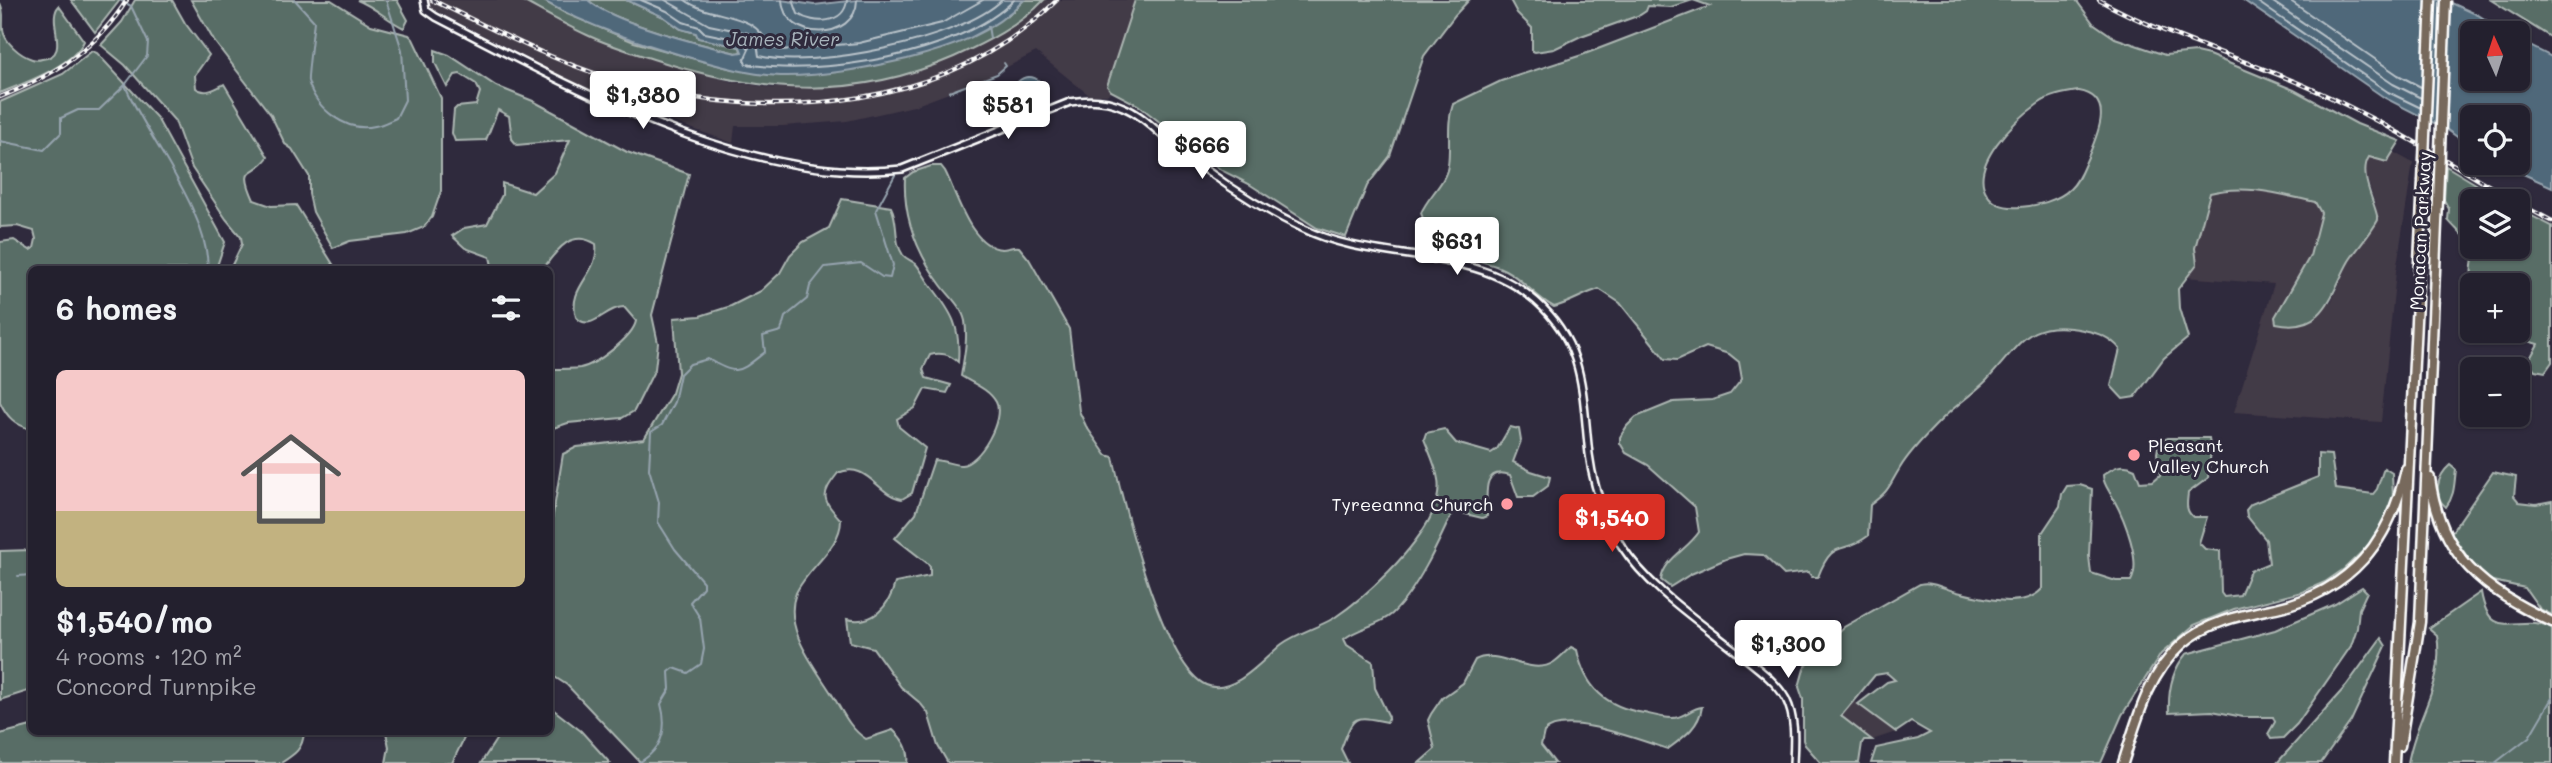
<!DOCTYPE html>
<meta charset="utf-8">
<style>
:root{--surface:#23202e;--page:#2f2d3a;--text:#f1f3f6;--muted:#a3a3aa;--line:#403e4a;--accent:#d93025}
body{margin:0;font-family:Mali,sans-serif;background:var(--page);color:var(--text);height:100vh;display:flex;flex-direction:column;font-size:26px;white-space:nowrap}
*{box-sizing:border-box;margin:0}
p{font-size:23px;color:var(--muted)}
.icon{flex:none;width:38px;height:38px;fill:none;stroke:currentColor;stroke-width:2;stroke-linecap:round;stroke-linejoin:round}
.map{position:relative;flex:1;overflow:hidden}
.drawer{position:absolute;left:28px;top:266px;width:525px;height:469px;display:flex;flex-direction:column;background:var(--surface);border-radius:10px;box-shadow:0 2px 5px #0004,0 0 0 2px var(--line)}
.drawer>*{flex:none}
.needle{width:46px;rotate:357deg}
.buttons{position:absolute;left:2460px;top:21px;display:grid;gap:14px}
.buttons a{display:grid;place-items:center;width:70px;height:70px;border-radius:10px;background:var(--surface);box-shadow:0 2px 5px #0004,0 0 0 2px var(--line);font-size:35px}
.price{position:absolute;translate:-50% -60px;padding:0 16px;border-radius:7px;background:#fff;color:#222;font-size:23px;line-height:46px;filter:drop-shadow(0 2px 4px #0008)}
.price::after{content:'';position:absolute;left:50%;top:42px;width:21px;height:16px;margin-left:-10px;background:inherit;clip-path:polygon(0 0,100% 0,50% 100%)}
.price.selected{background:var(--accent);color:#fff}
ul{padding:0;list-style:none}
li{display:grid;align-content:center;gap:14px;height:371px;padding:0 28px}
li+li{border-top:2px solid var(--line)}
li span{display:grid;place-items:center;height:217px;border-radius:10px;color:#555}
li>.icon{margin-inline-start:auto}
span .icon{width:126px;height:126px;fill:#fffc;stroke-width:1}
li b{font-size:30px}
h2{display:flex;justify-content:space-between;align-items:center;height:84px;padding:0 28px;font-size:30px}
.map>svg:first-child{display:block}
</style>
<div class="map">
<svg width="2552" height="763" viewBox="0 0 2552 763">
<rect width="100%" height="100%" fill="#2f2a3d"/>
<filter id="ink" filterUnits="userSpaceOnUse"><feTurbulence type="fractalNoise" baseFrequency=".0143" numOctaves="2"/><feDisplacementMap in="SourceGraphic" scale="14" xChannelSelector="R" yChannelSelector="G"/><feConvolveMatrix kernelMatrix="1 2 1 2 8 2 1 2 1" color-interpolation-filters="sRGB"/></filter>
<g filter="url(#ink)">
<!-- built -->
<g fill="#433a47">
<polygon points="428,0 521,0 587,35 624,50 678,67 733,82 772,88 824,87 926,69 1007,30 1044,0 1135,0 1120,50 1108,80 1107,86 1111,91 1107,95 1089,95 1036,52 978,82 914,106 847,121 783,126 735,126 733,143 634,108 573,82 431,8"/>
<polygon points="2393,152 2413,163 2396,271 2381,422 2234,412 2274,284 2184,277 2197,264 2195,248 2210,193 2228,188 2247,188 2315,202 2321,213 2310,256 2275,317 2331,302 2349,262 2372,231 2376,207 2366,175 2365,162 2369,157 2387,162"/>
<polygon points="1852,700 1896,732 1872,740 1841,717"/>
</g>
<!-- green -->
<g fill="#596d66" stroke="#acb6b2" stroke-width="2" fill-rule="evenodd">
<polygon points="71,0 120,0 95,32"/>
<path d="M135 0H172L185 23 209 55 195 75 196 88C205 95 215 89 224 84L268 157C253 178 238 164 254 200L271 206 296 205 336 269H230L242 244 241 237 226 219 192 168 175 121 125 65 101 45 122 22Z"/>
<polygon points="191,0 331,0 371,25 409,35 413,39 441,98 441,191 432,217 424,227 407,234 350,241 333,248 313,212 309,194 309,176 292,149 285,144 271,115 214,41"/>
<path d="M357 0H397L408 20 404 28C387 20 375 7 357 0Z"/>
<path d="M521 0H542L565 13 634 42 732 69 1008 16 1024 0H1044C1019 26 987 42 954 57 851 102 757 93 653 59 631 52 608 45 587 35 565 25 543 12 521 0Z"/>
<path d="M588 0H626L664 17 681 29 696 33 698 38 740 47 741 52 736 53C703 45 612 22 588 0Z"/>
<polygon points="1135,0 1469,0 1455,15 1424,56 1390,156 1367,186 1346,237 1317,228 1249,184 1221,170 1138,105 1111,91 1107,86"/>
<polygon points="1510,0 1693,0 1671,7 1648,6 1646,11 1640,15 1581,36 1554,49 1535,52 1532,51 1532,28 1517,13"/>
<path d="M1693 0H2076L2093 23 2115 38 2165 55 2196 52 2209 55 2294 90 2357 124 2400 141 2387 162 2369 157C2358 174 2375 201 2378 220 2370 235 2358 247 2349 261 2331 292 2326 334 2276 323L2275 317 2310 256 2321 213 2315 202C2279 194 2246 184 2210 193L2195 248 2197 264 2178 289 2179 308 2188 338 2164 358 2135 397 2123 399 2111 386 2120 349C2110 337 2098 333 2083 330 2027 318 2021 344 1987 380 1973 394 1956 405 1942 419 1928 433 1910 451 1900 468 1887 489 1891 489 1870 505L1868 536C1842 556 1833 537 1818 577H1812L1808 572 1784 575 1763 555 1744 554 1726 559 1691 574 1670 587 1661 580C1664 559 1687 550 1699 532L1695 507 1648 465 1626 453 1620 443V437L1627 426 1636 417 1673 402 1712 400 1730 394 1742 379 1739 362 1729 354 1706 347 1677 360 1665 359 1620 303 1599 289C1583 294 1570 303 1554 307 1536 298 1524 280 1505 270 1460 248 1441 272 1421 213 1428 196 1446 183 1448 165 1451 144 1446 124 1453 104L1501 81 1582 55 1710 6ZM2079 91C2115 97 2098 134 2088 157 2083 168 2079 181 2070 189 2058 201 2035 206 2020 207 2007 208 1994 206 1987 194 1968 165 2015 120 2038 104 2050 95 2065 93 2079 91Z"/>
<polygon points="2491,0 2552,0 2552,38"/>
<path d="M0 3C5 13 2 18 3 29 4 42 20 55 32 59 35 60 39 60 42 59 73 56 45 20 59 6L84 41C73 66 24 83 0 93Z"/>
<path d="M435 50 449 55 496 86 533 101 627 152 689 174 652 315 658 343 655 369 634 411 622 418 568 423 550 429 551 369C560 369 571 369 580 368 596 365 633 337 636 321L624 307C605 307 591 334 576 317 567 286 600 274 596 244 571 228 556 251 543 269L493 270 490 257 465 248 452 236 464 228 487 224 502 195V183L533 193 555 173 570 140 517 145 512 139 509 116 498 110 486 140 455 141 452 133 454 110 457 107 476 105 480 92 476 84 460 74 455 75 447 87 435 63Z"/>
<path d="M92 51 97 53 157 118 225 242 216 269 32 270 31 429C15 425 7 417 0 402V242L14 240 30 250 34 248 36 239 34 231 17 226 0 227V102L63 74Z"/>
<path d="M931 166H941L945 171C957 194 970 247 1002 249 1007 249 1013 246 1019 247L1029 259 1069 329 1079 411 1086 426 1106 455 1113 457C1123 503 1163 666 1206 685 1233 697 1264 658 1282 644 1297 633 1317 628 1334 618 1367 596 1415 550 1432 514 1446 484 1435 467 1424 439L1426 433 1444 429 1456 443 1491 453 1497 449 1510 427 1519 429 1521 441 1513 462 1531 471 1550 477 1548 486 1533 497H1518L1510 475C1479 465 1488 501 1487 516L1482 518 1453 511C1439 542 1417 590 1392 614 1378 626 1357 628 1344 639L1347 645 1373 662 1375 688 1389 717 1387 722C1352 715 1354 715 1341 749L1348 763H948L938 746 928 713 920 703 901 687 873 648 850 642 847 619C873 625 889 607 895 583L930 576V567L927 563 895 538 916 513 934 460C943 460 953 465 961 465 980 464 1005 418 996 402 989 389 972 383 961 376 964 357 968 340 965 321 962 307 949 296 941 285 917 253 903 218 905 178L913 172Z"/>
<path d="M2446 166 2504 201H2473V247H2518V209L2552 226V362L2545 372 2535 370 2528 362 2538 344 2494 331H2518V285H2502L2501 279 2472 276C2470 266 2474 261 2473 252 2472 242 2455 229 2448 220L2449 209 2444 200Z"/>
<path d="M842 199 891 207C899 222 893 241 903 255 906 259 911 260 916 264 922 271 926 280 932 287 952 313 961 327 958 362 949 354 941 352 930 355L923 369 926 378 951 385 947 393 925 389 915 408 897 419 899 427 925 448 912 493 902 499C878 496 867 460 838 473 820 496 822 499 841 520 841 548 807 568 796 593 782 629 816 668 833 696 843 712 850 729 866 739L893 730C903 739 910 750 908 763H641L567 685 550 674V533L563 454 577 447 644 439 672 393 678 373 674 318 700 316 731 306 761 291 780 273 790 255 803 242 829 228Z"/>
<path d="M2168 438H2209L2211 450 2208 478 2188 493C2187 503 2185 510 2193 517H2207L2199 543 2205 549 2220 551 2221 593 2224 597 2240 595 2250 571 2269 563 2266 540 2247 516 2246 510 2251 504 2318 477V454L2331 455 2336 489 2373 494 2377 489 2384 468 2392 473 2393 499 2383 524 2371 543 2344 569 2325 582 2302 592 2234 609 2194 625 2161 654 2122 715 2101 763H1871L1876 748 1918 739 1930 733 1911 722 1896 732 1858 704 1887 682 1895 680 1887 673 1875 675 1841 716 1872 740H1864L1862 743 1859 763H1821L1805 745 1803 740V699L1799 687 1804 669 1815 653 1844 627 1920 584C1932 581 1945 589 1957 592 1982 598 2023 610 2042 589V533L2060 506 2062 494 2067 486 2080 485 2092 489 2089 556 2091 573 2116 581H2131C2142 562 2124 518 2114 500 2110 491 2103 485 2103 475 2114 467 2122 462 2135 469L2140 482 2153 481 2160 475 2157 453 2159 442Z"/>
<path d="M2450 465 2456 470C2454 484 2455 495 2446 507 2432 496 2437 476 2450 465Z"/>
<polygon points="2493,472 2516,477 2514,496 2519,502 2536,504 2552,501 2552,615 2540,609 2525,588 2488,580 2473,565 2451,533"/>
<polygon points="31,550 31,690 0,700 0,551"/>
<path d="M2362 587 2367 592 2359 609 2357 628 2351 646 2297 724 2283 738 2271 739 2268 734 2275 722 2273 717H2243L2212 711 2169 713C2168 692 2172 670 2186 654L2275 630 2335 604Z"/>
<path d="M2481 592C2490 646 2520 611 2552 628V763H2408C2416 714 2445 688 2437 635L2429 628Z"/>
<polygon points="2381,638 2386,646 2351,721 2321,763 2277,763 2346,686"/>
<path d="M1571 647 1577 650C1585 688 1606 707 1644 713 1653 715 1663 718 1672 718 1684 718 1691 708 1702 707 1699 727 1684 737 1668 749 1641 741 1565 710 1544 732L1541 745 1555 763H1419L1435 749 1428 720 1431 714 1442 698 1463 683 1475 660C1499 647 1530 678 1554 662 1560 658 1565 652 1571 647Z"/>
<polygon points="550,707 581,731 610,763 481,763 501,732 550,732"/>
<path d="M31 726 32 732H304C303 749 295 754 281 763H0V734Z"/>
<polygon points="386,732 467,732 452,763 386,763 389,747"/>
</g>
<!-- water -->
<g fill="#50687a" stroke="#96a4af" stroke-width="2">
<path d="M542 0H588C612 22 703 45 736 53L742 52 740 47 698 38 696 33 681 29 664 17 626 0H781L814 5 857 0H1024C991 34 951 48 907 59 866 68 822 77 780 76 750 75 720 66 691 58 640 43 589 27 542 0Z"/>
<polygon points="2243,0 2445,0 2478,15 2506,33 2473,33 2473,79 2518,79 2518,40 2552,57 2552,187 2499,163 2518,163 2518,117 2473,117 2473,148 2446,129 2385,98"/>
<circle cx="1029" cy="92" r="15"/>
<circle cx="998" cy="105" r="15"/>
</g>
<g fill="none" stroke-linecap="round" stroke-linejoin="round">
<!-- shore -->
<g stroke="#b9c3ca" stroke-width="2">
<path d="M641 0 667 11 683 22 699 27 705 33 744 41 749 49 744 60 746 64C819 77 960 55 1014 0"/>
<path d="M665 0 709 25 748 33 757 43 759 56C813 70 961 40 1002 0"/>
<path d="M685 0C712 20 756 10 769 47L781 50 859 43 942 23 983 0"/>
<path d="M782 0C784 42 856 42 857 0"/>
<path d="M793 0 798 14C814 25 845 24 847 0"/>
<polyline points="2255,0 2388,92 2421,108"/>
<polyline points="2270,0 2393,84 2421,98"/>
<polyline points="2289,0 2398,75 2421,87"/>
</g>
<!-- stream -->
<g stroke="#96a4af" stroke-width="2">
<path d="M295 0 314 21C313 31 307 77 308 81 316 109 346 133 375 126 382 125 389 121 396 118L405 100 402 50 386 0"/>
<polyline points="988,26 990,38"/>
<path d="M125 85C148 141 208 208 208 270"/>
<polyline points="949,92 997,74 1006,66 1004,63"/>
<polyline points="0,141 44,150 61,133 61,118 78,110 99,110 125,85 147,56 148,42 131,6 120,0"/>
<polyline points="18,576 32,575"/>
<path d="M638 763C662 750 668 729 661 704L670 689 669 672 674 668 688 673 701 664 704 649 700 618 690 602 703 587V582L675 549 658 522 659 502 649 469 651 432 662 425 674 402 680 374 690 364 708 359C738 377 739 372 765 352L763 336 781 331 785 317 807 299 810 286 825 267 861 263 882 277 890 278 893 265 876 210 895 175"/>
<polyline points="2495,763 2529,737 2552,698"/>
</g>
<defs>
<path id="tertiary" d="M424 0 426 10 436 17C568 85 749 187 902 169L1070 102C1088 99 1106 99 1123 107 1143 115 1158 133 1175 146 1213 177 1258 207 1302 228 1376 265 1472 244 1536 301 1586 345 1582 394 1589 454 1593 486 1604 517 1621 545 1650 590 1699 621 1740 654 1756 667 1776 681 1786 699 1796 719 1794 742 1793 763"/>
<g id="motorway">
<path d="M2430 478C2441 558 2483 589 2552 622"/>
<polyline points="2400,746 2420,622 2438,200"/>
<path d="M2123 763C2137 720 2147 676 2182 644 2208 621 2243 615 2276 608 2351 591 2390 542 2406 469"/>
<polyline points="2394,763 2423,181"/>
</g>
</defs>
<!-- tertiary casing -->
<use href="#tertiary" stroke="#fff" stroke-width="10"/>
<!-- motorway casing -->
<use href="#motorway" stroke="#fff" stroke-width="13"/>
<!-- tertiary -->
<use href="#tertiary" stroke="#2f2a3d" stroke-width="5"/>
<!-- motorway -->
<use href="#motorway" stroke="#77695c" stroke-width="8"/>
<defs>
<g id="rail">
<path d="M432 0C497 31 563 67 633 85 775 123 949 109 1057 0"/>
<path d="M2099 0C2166 37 2240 57 2310 88 2382 120 2448 162 2515 201"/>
<path d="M0 97C53 76 96 49 127 0"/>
<polyline points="2518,203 2552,221"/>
</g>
</defs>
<!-- rail casing -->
<use href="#rail" stroke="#fff" stroke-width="4.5"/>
<!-- rail -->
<use href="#rail" stroke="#2f2a3d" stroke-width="2" stroke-dasharray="5" stroke-linecap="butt"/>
<defs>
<g id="motorway-bridge">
<polyline points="2423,181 2431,0"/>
<polyline points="2438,200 2446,0"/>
</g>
</defs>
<!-- motorway-bridge casing -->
<use href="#motorway-bridge" stroke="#fff" stroke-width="13" stroke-linecap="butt"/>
<!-- motorway-bridge -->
<use href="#motorway-bridge" stroke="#77695c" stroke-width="8"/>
</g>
</g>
<!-- markers -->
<g fill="#ff9aa2" stroke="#2f2a3d" stroke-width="2.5">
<circle cx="2134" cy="455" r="7"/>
<circle cx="1507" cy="504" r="7"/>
</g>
<g text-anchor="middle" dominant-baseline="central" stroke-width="6" stroke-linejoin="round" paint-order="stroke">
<!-- street labels -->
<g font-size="18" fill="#fff" stroke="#2f2a3d">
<text transform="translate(2420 231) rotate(-87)">Monacan Parkway</text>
</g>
<!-- poi labels -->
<g font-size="18" fill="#fff" stroke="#2f2a3d" text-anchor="start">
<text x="2148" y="445">Pleasant<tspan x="2148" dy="21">Valley Church</tspan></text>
<text x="1493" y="504" text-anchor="end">Tyreeanna Church</text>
</g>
<!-- water labels -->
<g font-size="19" font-style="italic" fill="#a8b4bc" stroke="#2f2a3d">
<text x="783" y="38">James River</text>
</g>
</g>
</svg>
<div class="buttons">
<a><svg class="needle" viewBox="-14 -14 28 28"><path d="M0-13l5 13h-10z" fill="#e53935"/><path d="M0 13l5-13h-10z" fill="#a3a3aa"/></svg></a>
<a><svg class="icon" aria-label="locate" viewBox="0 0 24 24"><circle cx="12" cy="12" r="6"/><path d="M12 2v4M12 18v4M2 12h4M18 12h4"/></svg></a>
<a><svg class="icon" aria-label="layers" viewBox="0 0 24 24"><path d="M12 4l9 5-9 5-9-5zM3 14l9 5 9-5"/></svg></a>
<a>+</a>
<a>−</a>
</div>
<b class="price" style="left:643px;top:131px">$1,380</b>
<b class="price" style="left:1008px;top:141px">$581</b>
<b class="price" style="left:1202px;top:181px">$666</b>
<b class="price" style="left:1457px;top:277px">$631</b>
<b class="price selected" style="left:1612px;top:554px">$1,540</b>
<b class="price" style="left:1788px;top:680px">$1,300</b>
<section class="drawer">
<h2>6 homes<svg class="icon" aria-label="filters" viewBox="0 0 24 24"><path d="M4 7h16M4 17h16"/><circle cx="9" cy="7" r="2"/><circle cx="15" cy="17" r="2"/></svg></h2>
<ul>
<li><span style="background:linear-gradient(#f6c9c9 65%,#c2b280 0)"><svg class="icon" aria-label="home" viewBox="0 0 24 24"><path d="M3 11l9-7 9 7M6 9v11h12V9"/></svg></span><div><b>$1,540/mo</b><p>4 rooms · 120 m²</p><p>Concord Turnpike</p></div></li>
</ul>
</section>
</div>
